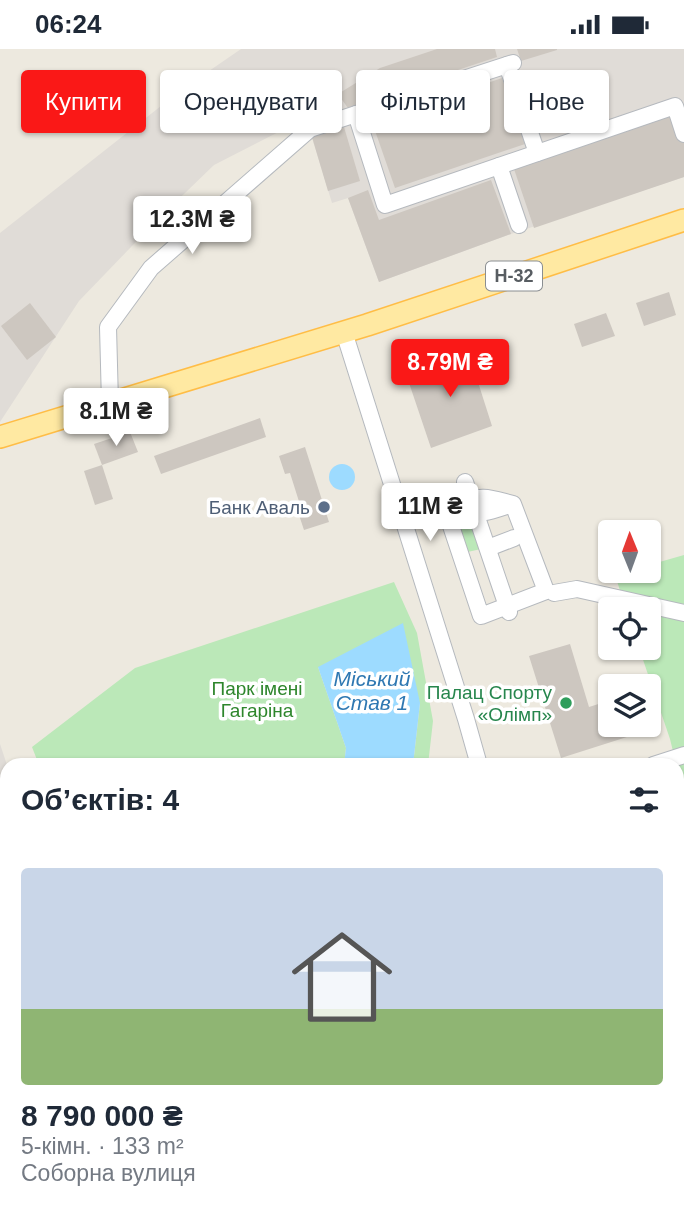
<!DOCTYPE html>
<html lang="uk">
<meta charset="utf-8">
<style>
:root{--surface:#fff;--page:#f2f2f3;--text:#1f2937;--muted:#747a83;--accent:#fa1817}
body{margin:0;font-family:Arial,sans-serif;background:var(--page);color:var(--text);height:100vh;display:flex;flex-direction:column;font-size:26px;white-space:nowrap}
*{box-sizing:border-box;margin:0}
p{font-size:23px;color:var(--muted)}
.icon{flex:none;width:38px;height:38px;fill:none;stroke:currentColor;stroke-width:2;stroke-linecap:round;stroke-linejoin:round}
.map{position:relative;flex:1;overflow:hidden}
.drawer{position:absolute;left:0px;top:709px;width:684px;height:471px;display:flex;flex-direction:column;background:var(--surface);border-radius:21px 21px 0 0;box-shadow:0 2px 5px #0004}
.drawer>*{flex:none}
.top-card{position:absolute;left:21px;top:21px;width:642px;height:63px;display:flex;gap:14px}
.needle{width:46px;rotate:359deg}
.buttons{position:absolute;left:598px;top:471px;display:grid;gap:14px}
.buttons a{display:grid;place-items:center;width:63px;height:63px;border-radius:7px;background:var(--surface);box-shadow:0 2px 5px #0004;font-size:35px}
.price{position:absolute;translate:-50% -60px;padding:0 16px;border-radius:7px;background:#fff;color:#222;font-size:23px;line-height:46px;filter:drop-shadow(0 2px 4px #0008)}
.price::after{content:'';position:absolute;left:50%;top:42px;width:21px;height:16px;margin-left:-10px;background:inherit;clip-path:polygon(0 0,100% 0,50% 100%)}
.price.on{background:var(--accent);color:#fff}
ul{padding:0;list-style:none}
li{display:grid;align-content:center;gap:14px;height:371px;padding:0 21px}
li span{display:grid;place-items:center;height:217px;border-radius:7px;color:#555}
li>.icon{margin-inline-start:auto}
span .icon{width:126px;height:126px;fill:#fffc;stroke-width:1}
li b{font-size:30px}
h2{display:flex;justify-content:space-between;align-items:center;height:84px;padding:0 21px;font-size:30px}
.tag{padding:0 24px;border-radius:7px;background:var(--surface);box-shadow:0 2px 5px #0004;font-size:24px;line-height:63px}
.tag.on{background:var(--accent);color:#fff}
.status{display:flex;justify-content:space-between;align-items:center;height:49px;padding:0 35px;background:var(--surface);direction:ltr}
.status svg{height:19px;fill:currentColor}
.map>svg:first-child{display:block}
</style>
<div class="status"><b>06:24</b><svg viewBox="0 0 49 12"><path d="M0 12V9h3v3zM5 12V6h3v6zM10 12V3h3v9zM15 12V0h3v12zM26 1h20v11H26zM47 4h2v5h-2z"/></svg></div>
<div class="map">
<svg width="684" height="1178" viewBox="0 0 684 1178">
<rect width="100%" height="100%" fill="#ede9df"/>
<!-- industrial -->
<g fill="#e0dcd7">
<polygon points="241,0 684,0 684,128 511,185 379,233 348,149 332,154 306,69 214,116 157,171 79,252 0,373 0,184 180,42"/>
<polygon points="0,695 7,716 7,794 0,797"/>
</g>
<!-- medical -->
<polygon fill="#fed8d7" points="332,1172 569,1172 571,1178 307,1178"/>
<!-- green -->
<g fill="#bbe8b8">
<polygon points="460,442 481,500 463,504 444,448"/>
<polygon points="684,506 684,747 670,690 639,599 649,598 649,560 626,560 615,526 631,522 649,522 649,516"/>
<polygon points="394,533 417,584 433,672 428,716 413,716 420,654 318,618 346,699 344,716 39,716 32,698 135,619"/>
</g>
<!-- water -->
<g fill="#9ddbff">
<circle cx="342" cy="428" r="13"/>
<polygon points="403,574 420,654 413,716 344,716 346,699 318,618"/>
</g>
<!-- building -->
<g fill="#cdc7c0">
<polygon points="437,0 495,0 497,8 422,33 421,29 383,42 350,62 338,45 380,19"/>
<polygon points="517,0 557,0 557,1 521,12"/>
<polygon points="502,29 525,95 395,139 372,73"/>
<polygon points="270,34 281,50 257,67 246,51"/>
<polygon points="675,65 684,91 684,128 534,179 514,120"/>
<polygon points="344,78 360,132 328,142 312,88"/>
<polygon points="491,131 511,185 379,233 348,149 368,141 379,171"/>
<polygon points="669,243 676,266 644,277 636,254"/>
<polygon points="30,254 56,288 27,311 1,277"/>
<polygon points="606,264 615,287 582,298 574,275"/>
<polygon points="472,302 481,327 477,330 492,377 431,399 406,325"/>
<polygon points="260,369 266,388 161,425 154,407"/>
<polygon points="130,383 138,403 102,416 94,395"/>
<polygon points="305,398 329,473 304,481 298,463 302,462 290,424 285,425 279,407"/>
<polygon points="102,416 113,450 95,456 84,422"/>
<polygon points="570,595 589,658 611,651 611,676 651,676 652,680 561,709 529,607"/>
</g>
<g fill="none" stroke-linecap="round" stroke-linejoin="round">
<defs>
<g id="minor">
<polyline points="507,16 537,104"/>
<polyline points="356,65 385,156 675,57 684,85"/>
<polyline points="499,117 519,176"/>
<polyline points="344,283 466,670 479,716"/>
<polyline points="110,354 108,278 151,219 310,80 513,14"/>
<polyline points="465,433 509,563"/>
<path d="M442 450 481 567 546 542 513 455C496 451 479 443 464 455V461C478 469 499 459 513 455"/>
<polyline points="488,499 514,489"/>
<polyline points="554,544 577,540 684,564"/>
<polyline points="653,716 684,706"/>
<polyline points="0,813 7,810"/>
<polyline points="677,1079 684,1079"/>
<polyline points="158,1172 159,1178"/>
<polyline points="612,1172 614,1178"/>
<polyline points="289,1178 315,1172"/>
</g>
<polyline id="major" points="0,388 367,276 684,171"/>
</defs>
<!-- minor casing -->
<use href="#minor" stroke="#b5b9be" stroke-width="18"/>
<!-- major casing -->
<use href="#major" stroke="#ffbd46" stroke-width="24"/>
<!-- minor -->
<use href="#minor" stroke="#fff" stroke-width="16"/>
<!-- major -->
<use href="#major" stroke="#ffe9a2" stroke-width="21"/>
</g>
<!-- markers -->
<circle fill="#5c6f8a" stroke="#fff" stroke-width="2.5" cx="324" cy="458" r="7"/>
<circle fill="#2e9e5b" stroke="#fff" stroke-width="2.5" cx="566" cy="654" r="7"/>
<g text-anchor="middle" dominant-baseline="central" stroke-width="7" stroke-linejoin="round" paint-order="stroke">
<!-- shield labels -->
<rect fill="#fff" stroke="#8a8e91" stroke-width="2" x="486" y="212.5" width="56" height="29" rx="5"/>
<g font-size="18" font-weight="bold" fill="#585d62">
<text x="514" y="227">Н-32</text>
</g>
<!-- service labels -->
<g font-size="19" fill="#4e5e75" stroke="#fff" text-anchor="end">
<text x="310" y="458">Банк Аваль</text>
</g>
<!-- park labels -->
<g font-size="19" fill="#2e862c" stroke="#fff">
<text x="257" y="639">Парк імені<tspan x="257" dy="22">Гагаріна</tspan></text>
</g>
<!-- leisure labels -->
<g font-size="19" fill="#27864d" stroke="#fff" text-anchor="end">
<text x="552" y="643">Палац Спорту<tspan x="552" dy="22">«Олімп»</tspan></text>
</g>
<!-- water labels -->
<g font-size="21" font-style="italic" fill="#2f78b2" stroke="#fff">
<text x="372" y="629">Міський<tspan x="372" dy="24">Став 1</tspan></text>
</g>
</g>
</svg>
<div class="buttons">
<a><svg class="needle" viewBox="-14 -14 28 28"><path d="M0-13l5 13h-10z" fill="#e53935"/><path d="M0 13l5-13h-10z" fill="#747a83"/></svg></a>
<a><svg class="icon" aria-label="locate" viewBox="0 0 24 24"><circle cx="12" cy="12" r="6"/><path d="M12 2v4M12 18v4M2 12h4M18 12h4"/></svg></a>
<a><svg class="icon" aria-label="layers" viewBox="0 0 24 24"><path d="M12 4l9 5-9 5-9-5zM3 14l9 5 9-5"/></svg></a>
</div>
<b class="price" style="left:192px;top:207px">12.3M ₴</b>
<b class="price on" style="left:450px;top:350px">8.79M ₴</b>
<b class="price" style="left:116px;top:399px">8.1M ₴</b>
<b class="price" style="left:430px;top:494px">11M ₴</b>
<div class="top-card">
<a class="tag on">Купити</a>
<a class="tag">Орендувати</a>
<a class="tag">Фільтри</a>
<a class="tag">Нове</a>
</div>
<section class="drawer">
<h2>Об’єктів: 4<svg class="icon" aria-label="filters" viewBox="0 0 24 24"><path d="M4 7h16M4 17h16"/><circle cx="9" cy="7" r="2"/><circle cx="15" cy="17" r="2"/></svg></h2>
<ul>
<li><span style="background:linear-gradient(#c9d6e8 65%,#8fb573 0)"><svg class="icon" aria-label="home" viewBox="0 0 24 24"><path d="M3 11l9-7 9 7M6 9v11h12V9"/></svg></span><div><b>8 790 000 ₴</b><p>5-кімн. · 133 m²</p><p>Соборна вулиця</p></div></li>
</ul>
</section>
</div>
